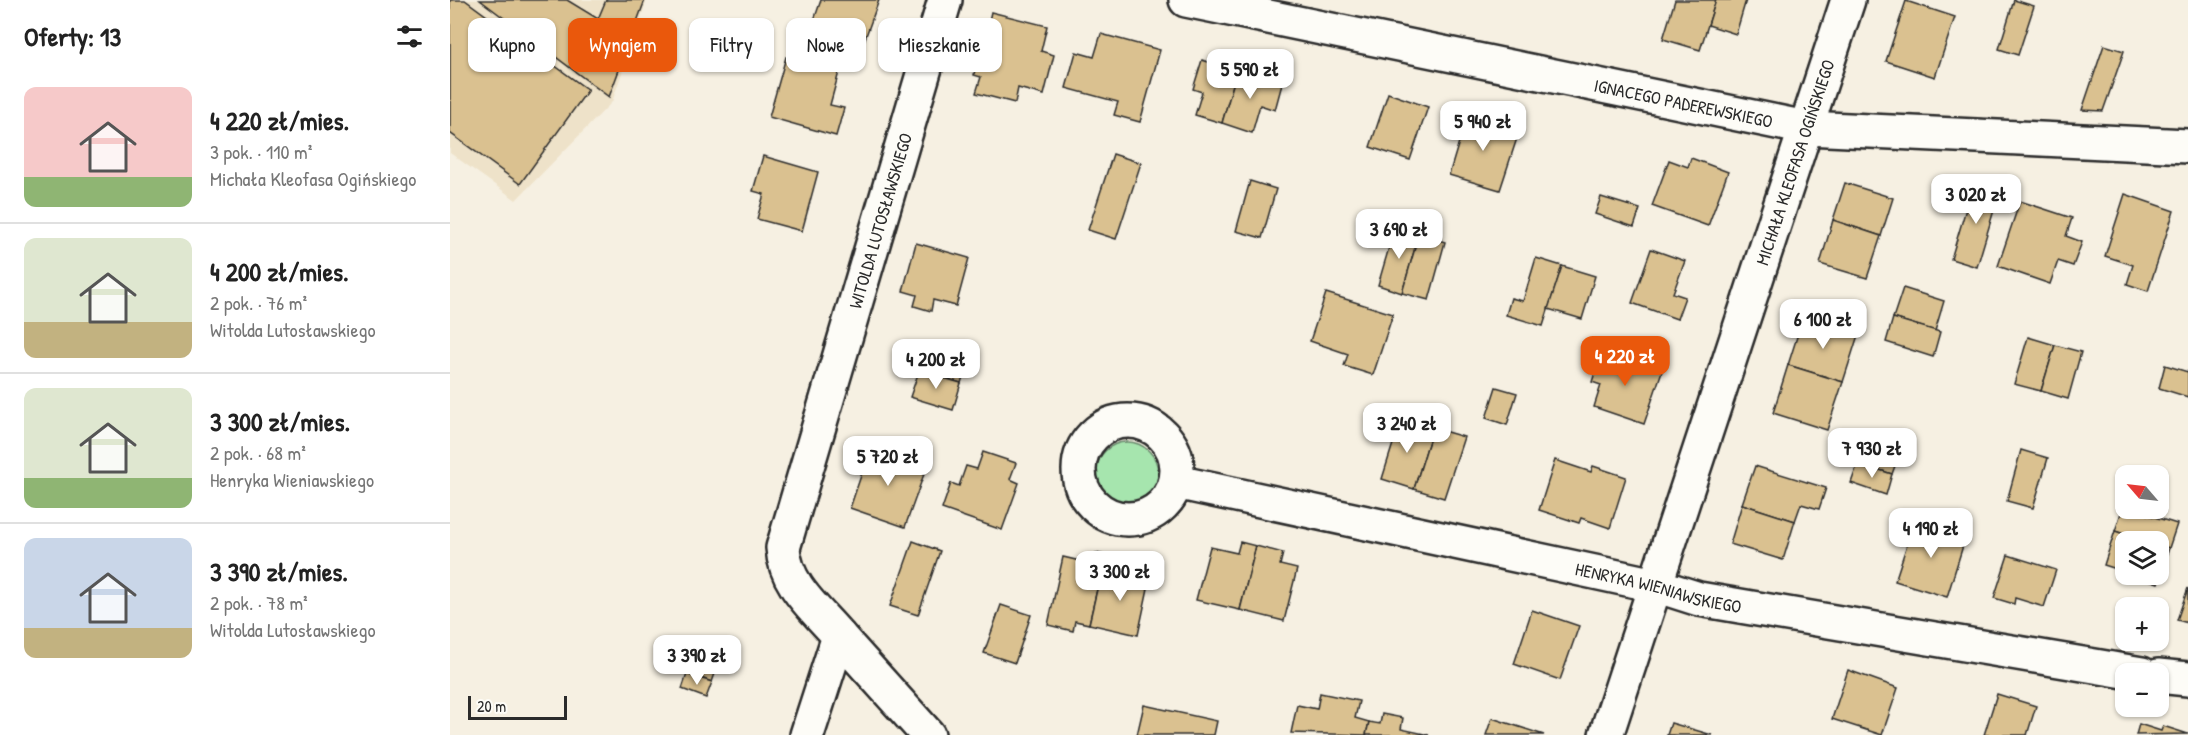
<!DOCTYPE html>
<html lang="pl">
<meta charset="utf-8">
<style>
:root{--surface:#fff;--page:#f6f6f6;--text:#222;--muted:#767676;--line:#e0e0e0;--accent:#ea580c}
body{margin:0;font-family:"Patrick Hand",sans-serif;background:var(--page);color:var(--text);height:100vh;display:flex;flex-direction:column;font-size:22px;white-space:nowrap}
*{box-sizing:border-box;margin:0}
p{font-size:20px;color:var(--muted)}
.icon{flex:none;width:33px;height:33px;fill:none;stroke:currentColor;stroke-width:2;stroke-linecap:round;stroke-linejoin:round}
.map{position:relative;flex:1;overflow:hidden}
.drawer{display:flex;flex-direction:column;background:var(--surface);width:450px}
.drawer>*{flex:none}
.banner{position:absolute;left:18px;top:18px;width:570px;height:54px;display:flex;gap:12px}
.needle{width:39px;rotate:298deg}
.controls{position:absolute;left:1665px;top:465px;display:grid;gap:12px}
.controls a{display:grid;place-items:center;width:54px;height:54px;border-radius:12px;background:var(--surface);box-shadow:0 2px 4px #0004;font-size:30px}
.scale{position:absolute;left:18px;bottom:15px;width:99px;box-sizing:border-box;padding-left:6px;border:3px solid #2b2b2b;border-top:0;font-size:16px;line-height:21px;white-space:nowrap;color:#2b2b2b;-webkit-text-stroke:4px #fdfcf7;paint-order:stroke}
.price{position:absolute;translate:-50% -51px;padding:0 14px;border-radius:12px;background:#fff;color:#222;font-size:20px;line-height:39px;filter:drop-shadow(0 2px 3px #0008)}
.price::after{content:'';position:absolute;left:50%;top:36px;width:18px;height:14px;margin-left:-9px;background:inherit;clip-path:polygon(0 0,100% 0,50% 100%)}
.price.active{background:var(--accent);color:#fff}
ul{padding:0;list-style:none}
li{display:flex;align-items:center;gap:18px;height:150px;padding:0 24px}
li+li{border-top:2px solid var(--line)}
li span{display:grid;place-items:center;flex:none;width:168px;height:120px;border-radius:12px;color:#555}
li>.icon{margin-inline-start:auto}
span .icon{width:72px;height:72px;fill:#fffc;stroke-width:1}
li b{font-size:26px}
h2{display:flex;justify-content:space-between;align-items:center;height:72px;padding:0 24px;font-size:26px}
.tag{padding:0 21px;border-radius:12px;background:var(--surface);box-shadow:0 2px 4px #0004;font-size:21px;line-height:54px}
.tag.active{background:var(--accent);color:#fff}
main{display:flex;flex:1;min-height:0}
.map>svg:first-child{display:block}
</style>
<main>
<section class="drawer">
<h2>Oferty: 13<svg class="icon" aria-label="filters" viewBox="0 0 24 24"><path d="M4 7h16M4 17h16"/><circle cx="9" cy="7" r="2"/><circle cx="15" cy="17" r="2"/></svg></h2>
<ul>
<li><span style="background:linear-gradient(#f6c9c9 75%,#8fb573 0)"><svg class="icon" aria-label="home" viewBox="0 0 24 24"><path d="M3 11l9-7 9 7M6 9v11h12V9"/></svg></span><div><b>4 220 zł/mies.</b><p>3 pok. · 110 m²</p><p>Michała Kleofasa Ogińskiego</p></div></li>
<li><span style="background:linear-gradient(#dfe7d0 70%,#c2b280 0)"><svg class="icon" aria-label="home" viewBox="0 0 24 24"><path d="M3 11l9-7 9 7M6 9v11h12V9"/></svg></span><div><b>4 200 zł/mies.</b><p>2 pok. · 76 m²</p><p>Witolda Lutosławskiego</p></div></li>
<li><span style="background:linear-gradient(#dfe7d0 75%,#8fb573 0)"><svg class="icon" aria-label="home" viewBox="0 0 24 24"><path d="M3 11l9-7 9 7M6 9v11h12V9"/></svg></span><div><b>3 300 zł/mies.</b><p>2 pok. · 68 m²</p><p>Henryka Wieniawskiego</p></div></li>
<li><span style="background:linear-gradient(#c9d6e8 75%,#c2b280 0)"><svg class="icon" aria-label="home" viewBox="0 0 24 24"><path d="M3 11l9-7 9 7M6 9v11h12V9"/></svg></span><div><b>3 390 zł/mies.</b><p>2 pok. · 78 m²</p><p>Witolda Lutosławskiego</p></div></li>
</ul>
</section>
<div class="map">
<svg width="1738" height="735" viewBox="0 0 1738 735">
<rect width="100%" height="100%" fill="#f6f0e2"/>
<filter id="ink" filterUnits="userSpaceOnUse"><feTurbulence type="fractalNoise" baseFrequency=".0167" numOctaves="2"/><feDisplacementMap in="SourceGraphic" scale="12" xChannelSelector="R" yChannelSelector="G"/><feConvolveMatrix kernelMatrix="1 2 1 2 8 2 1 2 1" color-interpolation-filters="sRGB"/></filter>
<g filter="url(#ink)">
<!-- built -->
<polygon fill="#eee2c9" points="0,0 197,0 162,102 66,200 0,153"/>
<!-- green -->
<circle fill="#a6e5ae" stroke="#68886c" stroke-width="1.5" cx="677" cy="473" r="31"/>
<!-- building -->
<g fill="#dac190" stroke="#2b2b2b" stroke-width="1.5">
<polygon points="0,0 15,0 138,90 70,184 0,133"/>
<polygon points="30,0 117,0 148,19 156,0 195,0 159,97"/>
<polygon points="371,0 429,0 413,44 362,26"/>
<polygon points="1225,0 1266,0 1250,50 1213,39"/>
<polygon points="1266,0 1296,0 1286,34 1258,25"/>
<polygon points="1564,0 1584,6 1568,55 1549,49"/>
<polygon points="1456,1 1505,17 1485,77 1436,61"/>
<polygon points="541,12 597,26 591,51 604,55 594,95 568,88 565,103 526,93 531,77 524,75 525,69 516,67 519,52 531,55"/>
<polygon points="651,34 710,50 690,122 664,115 668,102 616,88 626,52 644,57"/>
<polygon points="1654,45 1674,51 1653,111 1632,110"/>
<polygon points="336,57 389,72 380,105 394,108 386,136 319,117"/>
<polygon points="752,60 787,71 772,123 745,115 752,92 743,89"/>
<polygon points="787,71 832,84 825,110 810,105 802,133 772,123"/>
<polygon points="938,93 978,107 960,160 920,147"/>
<polygon points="1018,112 1049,121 1047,129 1068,135 1050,190 999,175"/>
<polygon points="663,154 691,163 666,239 638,230"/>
<polygon points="313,156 368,172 352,231 307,219 314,194 303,191"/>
<polygon points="1241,158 1278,172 1258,226 1202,206 1219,160 1238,167"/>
<polygon points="800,181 826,189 812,238 786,231"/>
<polygon points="1524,182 1550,190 1527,267 1501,259"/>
<polygon points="1395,183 1443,198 1431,236 1383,220"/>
<polygon points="1675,194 1724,211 1698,291 1677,284 1683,265 1655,256"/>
<polygon points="1151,197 1190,209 1184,227 1145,214"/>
<polygon points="1570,201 1622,218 1616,236 1632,242 1623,266 1608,261 1600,284 1548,266"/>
<polygon points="1383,220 1431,236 1417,278 1370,264"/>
<polygon points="945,227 969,234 952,293 928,285"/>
<polygon points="969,234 995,242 979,300 952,293"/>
<polygon points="466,243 519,258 506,306 483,300 481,311 464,306 467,295 453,291"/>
<polygon points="1201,249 1235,261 1223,293 1235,297 1227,319 1182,303"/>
<polygon points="1086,258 1112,266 1093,326 1056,315 1061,298 1073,301"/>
<polygon points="1112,266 1145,276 1132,319 1098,309"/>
<polygon points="1453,288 1494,301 1485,331 1443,318"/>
<polygon points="876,293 943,314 923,375 894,366 898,354 860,341"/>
<polygon points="1353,318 1408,335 1393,382 1338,365"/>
<polygon points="1443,318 1490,332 1483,357 1436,342"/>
<polygon points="1578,337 1605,345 1591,391 1564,384"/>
<polygon points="477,345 519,358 511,383 469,371"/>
<polygon points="1605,345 1631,352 1618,399 1591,391"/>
<polygon points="1152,351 1212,371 1194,424 1144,407 1151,385 1142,382"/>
<polygon points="1338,365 1393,382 1377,430 1323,413"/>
<polygon points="1715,365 1738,372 1738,397 1709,388"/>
<polygon points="469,371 511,383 503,410 460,397"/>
<polygon points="1046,387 1067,393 1057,425 1036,418"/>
<polygon points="951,418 983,428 964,489 932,479"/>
<polygon points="983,428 1014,437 994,498 964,489"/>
<polygon points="1414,444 1449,455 1442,474 1408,463"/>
<polygon points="436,445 466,455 461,469 474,474 455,527 400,508 417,458 430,462"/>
<polygon points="1571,450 1598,458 1583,508 1557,501"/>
<polygon points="533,452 566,463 560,479 569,483 552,530 492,509 501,483 509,486 516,466 527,469"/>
<polygon points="1105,460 1141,472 1143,466 1176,477 1160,528 1131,518 1129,523 1089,510"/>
<polygon points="1408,463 1442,474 1436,495 1401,483"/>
<polygon points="1305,466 1376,488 1369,509 1351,504 1345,521 1292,504"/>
<polygon points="1292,504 1345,521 1333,560 1280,544"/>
<polygon points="1673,507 1727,524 1719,548 1708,545 1708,542 1698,542 1665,531"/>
<polygon points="1465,520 1516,536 1497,597 1445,581"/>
<polygon points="1665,531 1698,542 1676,542 1676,572 1654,565"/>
<polygon points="463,541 490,551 468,615 440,606"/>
<polygon points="790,542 806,546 790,610 746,600 760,547 787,553"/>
<polygon points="1708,545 1719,548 1708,583 1682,574 1708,574"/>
<polygon points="806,546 833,553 830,565 847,569 834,621 790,610"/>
<polygon points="646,553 655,555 639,624 625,621 623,631 598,625 613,557 643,564"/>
<polygon points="1558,555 1606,570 1594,607 1565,598 1564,604 1544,598"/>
<polygon points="652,568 700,579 688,635 639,624"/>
<polygon points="1738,588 1738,623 1727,620"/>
<polygon points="551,605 581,615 565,663 534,653"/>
<polygon points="1082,610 1129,626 1110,680 1064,664"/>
<polygon points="221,648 268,665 262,682 214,665"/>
<polygon points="1398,670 1448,688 1432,735 1382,719"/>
<polygon points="237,674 262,682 256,698 232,689"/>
<polygon points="870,693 909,701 905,718 919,722 916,735 841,733 847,705 867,709"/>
<polygon points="1547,694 1586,706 1577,735 1534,735"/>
<polygon points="694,705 767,721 764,735 687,735"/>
<polygon points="932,714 953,718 951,729 979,735 916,735 919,722 930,724"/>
<polygon points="1042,718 1094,735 1036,735"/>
<polygon points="1221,723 1262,735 1217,735"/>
<polygon points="1689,724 1711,731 1713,726 1738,734 1686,735"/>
</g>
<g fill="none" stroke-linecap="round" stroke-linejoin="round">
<defs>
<g id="minor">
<path id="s1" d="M736 0 1356 128 1738 146"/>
<circle cx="678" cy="470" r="49"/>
<path id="s2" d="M726 482 1205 585 1249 599 1692 674"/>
<polyline points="389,636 478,735"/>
<polyline points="1708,676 1738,679"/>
<path id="s3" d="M357 735 389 636C366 609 335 585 333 548L495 0"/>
<path id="s4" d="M1156 735 1398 0"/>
</g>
</defs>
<!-- minor casing -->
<use href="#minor" stroke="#2b2b2b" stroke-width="38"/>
<!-- minor -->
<use href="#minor" stroke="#fdfcf7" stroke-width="33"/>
</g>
</g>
<g text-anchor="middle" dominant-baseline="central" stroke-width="4.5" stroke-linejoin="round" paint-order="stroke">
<!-- street labels -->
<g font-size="18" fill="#2b2b2b" stroke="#fdfcf7">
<text stroke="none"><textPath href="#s1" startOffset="508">IGNACEGO PADEREWSKIEGO</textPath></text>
<text stroke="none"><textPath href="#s4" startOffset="603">MICHAŁA KLEOFASA OGIŃSKIEGO</textPath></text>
<text stroke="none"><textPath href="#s3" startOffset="552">WITOLDA LUTOSŁAWSKIEGO</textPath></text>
<text stroke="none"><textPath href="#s2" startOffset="494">HENRYKA WIENIAWSKIEGO</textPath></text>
</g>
</g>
</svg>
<div class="controls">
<a><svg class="needle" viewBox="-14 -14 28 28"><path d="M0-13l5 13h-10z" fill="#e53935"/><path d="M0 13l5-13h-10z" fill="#767676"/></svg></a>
<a><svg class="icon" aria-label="layers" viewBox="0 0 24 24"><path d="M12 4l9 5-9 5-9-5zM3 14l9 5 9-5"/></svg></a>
<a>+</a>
<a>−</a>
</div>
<div class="scale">20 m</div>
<b class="price" style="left:800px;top:100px">5 590 zł</b>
<b class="price" style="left:1033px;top:152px">5 940 zł</b>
<b class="price" style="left:1526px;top:225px">3 020 zł</b>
<b class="price" style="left:949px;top:260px">3 690 zł</b>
<b class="price" style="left:1373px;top:350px">6 100 zł</b>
<b class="price active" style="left:1175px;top:387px">4 220 zł</b>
<b class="price" style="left:486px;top:390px">4 200 zł</b>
<b class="price" style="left:957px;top:454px">3 240 zł</b>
<b class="price" style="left:1422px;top:479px">7 930 zł</b>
<b class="price" style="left:438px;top:487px">5 720 zł</b>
<b class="price" style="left:1481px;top:559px">4 190 zł</b>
<b class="price" style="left:670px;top:602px">3 300 zł</b>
<b class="price" style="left:247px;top:686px">3 390 zł</b>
<div class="banner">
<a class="tag">Kupno</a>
<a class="tag active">Wynajem</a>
<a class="tag">Filtry</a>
<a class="tag">Nowe</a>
<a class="tag">Mieszkanie</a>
</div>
</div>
</main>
